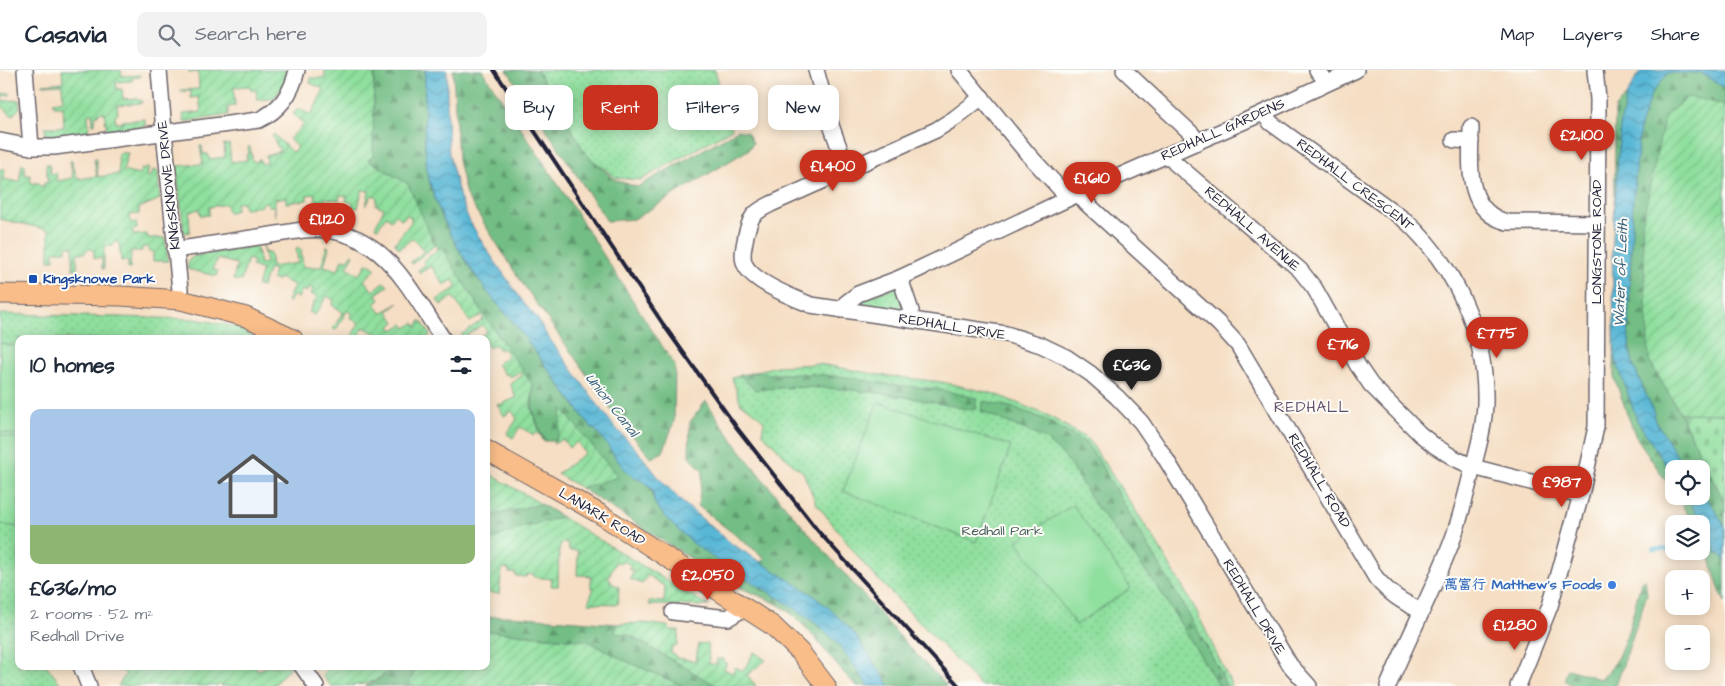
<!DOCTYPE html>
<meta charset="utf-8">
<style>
:root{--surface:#fff;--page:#f2f2f3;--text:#1f2937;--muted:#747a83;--line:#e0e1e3;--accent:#c8321e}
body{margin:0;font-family:"Architects Daughter","LXGW WenKai TC",sans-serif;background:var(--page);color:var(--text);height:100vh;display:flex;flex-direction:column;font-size:19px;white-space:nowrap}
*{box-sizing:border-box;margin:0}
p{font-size:16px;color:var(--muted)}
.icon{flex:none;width:28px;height:28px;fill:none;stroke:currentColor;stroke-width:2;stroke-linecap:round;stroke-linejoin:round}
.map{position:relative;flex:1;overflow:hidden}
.drawer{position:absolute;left:15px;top:265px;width:475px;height:335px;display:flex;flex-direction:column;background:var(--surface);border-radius:10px;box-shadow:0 2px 12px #0003}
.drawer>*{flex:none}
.top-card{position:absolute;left:505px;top:15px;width:475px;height:45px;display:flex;gap:10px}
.tools{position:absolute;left:1665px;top:390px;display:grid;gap:10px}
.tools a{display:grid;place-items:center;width:45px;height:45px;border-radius:10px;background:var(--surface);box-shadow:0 2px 12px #0003;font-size:25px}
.price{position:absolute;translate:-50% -42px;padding:0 11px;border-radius:18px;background:var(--accent);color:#fff;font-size:16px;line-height:32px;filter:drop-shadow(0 1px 2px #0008)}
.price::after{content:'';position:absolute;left:50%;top:30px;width:15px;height:11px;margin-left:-8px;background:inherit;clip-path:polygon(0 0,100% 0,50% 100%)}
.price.on{background:#222;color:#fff}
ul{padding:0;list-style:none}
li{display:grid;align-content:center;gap:10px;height:265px;padding:0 15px}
li span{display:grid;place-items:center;height:155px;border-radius:10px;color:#555}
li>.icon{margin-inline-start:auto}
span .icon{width:90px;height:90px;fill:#fffc;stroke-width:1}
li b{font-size:21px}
h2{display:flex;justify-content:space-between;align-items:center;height:60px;padding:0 15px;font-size:21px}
.chip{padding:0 18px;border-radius:10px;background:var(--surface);box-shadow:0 2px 12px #0003;font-size:18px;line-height:45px}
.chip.on{background:var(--accent);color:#fff}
header{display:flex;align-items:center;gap:30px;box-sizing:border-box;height:70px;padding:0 25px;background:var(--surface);border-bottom:1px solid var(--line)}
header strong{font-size:24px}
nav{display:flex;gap:28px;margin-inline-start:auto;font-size:18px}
.search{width:350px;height:45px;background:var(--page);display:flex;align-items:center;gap:12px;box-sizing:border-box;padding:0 18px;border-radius:10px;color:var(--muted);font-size:19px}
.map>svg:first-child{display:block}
</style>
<header>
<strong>Casavia</strong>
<div class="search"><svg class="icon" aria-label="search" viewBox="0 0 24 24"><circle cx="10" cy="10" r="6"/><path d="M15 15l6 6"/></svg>Search here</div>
<nav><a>Map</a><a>Layers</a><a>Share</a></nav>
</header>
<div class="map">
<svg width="1725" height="616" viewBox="0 0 1725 616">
<defs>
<pattern id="grass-dots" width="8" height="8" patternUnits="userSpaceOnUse" patternTransform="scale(1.25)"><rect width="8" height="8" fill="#8fdf9e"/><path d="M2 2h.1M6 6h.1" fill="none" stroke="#7bbf89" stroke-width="1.8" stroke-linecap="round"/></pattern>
<pattern id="forest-firs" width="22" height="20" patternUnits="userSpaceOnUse" patternTransform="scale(1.25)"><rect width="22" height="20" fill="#73be85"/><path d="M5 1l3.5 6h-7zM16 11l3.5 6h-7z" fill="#5e9a6e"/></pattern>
<pattern id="cemetery-stones" width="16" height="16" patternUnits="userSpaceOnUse" patternTransform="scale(1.25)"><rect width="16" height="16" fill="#8fdf9e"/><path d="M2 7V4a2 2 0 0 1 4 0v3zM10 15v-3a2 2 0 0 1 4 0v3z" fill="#7bbf89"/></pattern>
<pattern id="garden-furrows" width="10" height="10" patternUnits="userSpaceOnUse" patternTransform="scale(1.25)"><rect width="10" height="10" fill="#8fdf9e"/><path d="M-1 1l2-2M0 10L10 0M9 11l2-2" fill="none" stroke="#7bbf89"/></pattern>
<pattern id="water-waves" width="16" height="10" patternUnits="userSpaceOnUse" patternTransform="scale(1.25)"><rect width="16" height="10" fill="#58b7d6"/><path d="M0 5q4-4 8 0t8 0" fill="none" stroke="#4894af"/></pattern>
</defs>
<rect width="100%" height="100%" fill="#fdfcf7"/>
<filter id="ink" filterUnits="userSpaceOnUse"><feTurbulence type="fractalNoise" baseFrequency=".02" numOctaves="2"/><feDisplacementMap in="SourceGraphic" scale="10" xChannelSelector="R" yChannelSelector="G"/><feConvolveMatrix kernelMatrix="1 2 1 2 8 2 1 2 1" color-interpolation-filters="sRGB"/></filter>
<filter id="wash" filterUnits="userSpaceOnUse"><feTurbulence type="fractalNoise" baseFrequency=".0096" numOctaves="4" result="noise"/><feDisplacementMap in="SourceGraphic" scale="20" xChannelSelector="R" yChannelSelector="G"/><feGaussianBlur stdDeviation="1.12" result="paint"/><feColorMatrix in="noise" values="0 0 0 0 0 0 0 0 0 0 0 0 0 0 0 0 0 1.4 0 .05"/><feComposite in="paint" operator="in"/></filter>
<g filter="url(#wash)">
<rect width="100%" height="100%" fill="#f5dec3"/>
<!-- grass -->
<g fill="url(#grass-dots)" stroke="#58806c">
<polygon points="537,0 715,0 732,59 641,110 616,108 585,84"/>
<polygon points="897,216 903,241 863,235 862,230"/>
<polygon points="0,244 195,249 237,257 259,269 19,269 19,596 47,596 62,616 0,616"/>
<polygon points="819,294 880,305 942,312 995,324 1049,346 1089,370 1155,470 1196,540 1232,616 981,616 867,498 816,433 803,402 793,395 762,363 764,351 753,341 741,334 732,308 776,296"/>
</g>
<!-- forest -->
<g fill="url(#forest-firs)" stroke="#4a7060">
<path d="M374 0H425C425 33 423 67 427 99 435 149 477 215 512 250L590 356 597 361 632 406 644 411 652 421 654 432 704 480 743 507 765 488 698 436 703 401 689 386 690 352 706 331C743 389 789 441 834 492 871 534 907 576 947 616H857C831 593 813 559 784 538 769 528 749 523 733 514 681 483 631 450 581 418L594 387 575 364 557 371H543L532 337 533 316 486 248 441 178 438 180 421 147 408 114 368 90 373 86Z"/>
<polygon points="453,0 482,0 565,125 675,296 674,352 663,382 651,388 613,342 518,207 466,125 458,90"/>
<polygon points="507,0 537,0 586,84 615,110 637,117 738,60 747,62 753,73 748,80 634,149 607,151"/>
<path d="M1655 0H1715L1725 6V40L1723 35 1704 30 1649 290 1680 343 1725 433V532C1716 514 1712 495 1707 476 1704 465 1701 467 1701 454H1694L1676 426H1701V399H1674V423L1635 365 1614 307 1615 37Z"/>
<path d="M760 302 769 304H812L846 307 885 314 936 319 976 328V339H966C896 324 827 312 755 320L739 305Z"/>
<polygon points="984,331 1014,338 1042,348 1086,373 1098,390 1193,552 1221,603 1226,616 1219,616 1159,519 1095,435 1065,387 1044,368 981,341"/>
<polygon points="541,434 562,447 517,459 486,472 486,447"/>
<path d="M1645 509 1647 524 1616 616H1573L1564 610 1568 599 1600 609C1624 594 1634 538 1641 511Z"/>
<polygon points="510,546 617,554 616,563 629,565 717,616 683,616 619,588 588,571 486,561 486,547"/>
<polygon points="396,596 419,596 415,600 408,616 365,616 376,611"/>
</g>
<!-- cemetery -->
<polygon fill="url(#cemetery-stones)" stroke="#58806c" points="1680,343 1725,344 1725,433"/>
<!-- garden -->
<g fill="url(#garden-furrows)" stroke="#58806c">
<polygon points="62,0 121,0 122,6 140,5 140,7 132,8 132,11 116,12 117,19 122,19 123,29 137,28 138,30 141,30 142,33 117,35 118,44 115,45 116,53 122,53 122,51 145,49 145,56 107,61 104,42 98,43 98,45 95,46 95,54 93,54 92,43 88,44 89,64 46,70 45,57 64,57 63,36 54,36 53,32 63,30 62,14 43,15 43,14 63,12"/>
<polygon points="189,0 288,0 286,10 274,29 257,30 256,20 251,20 250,16 234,17 235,36 228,37 228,45 184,52 183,44 201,42 199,27 191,28 191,21 181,22 181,20 199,19 198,2 189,3"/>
<polygon points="325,0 374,0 373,86 368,90 408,114 435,175 412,194 411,192 424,181 413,168 399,179 395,173 411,152 411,147 407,145 402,150 396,145 391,150 386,146 378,158 375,157 384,138 376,135 377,127 372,125 366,136 369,121 362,120 358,138 352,137 353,133 346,131 347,126 340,125 339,130 325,128 324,132 318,131 318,141 315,124 307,125 307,130 286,133 286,127 275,129 275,148 274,136 268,136 267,132 262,133 262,136 244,139 243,132 236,133 236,140 228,143 226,134 209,137 209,145 201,146 199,139 189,142 190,162 184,163 176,96 203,94 200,76 202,76 203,84 208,84 209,89 225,87 224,73 225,75 229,74 231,92 247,90 246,85 249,84 248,77 250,77 253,92 258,91 259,88 262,94 267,93 266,86 280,81 272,66 274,64 292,82 297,77 289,69 304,54 293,44 298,38 311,45 324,19 310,13 311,8 325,8"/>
<polygon points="10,23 10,25 2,26 2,31 19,30 20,38 12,46 0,34 0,24"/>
<polygon points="1688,27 1704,30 1723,35 1725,40 1725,344 1680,343 1649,290 1642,154 1665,45"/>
<polygon points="118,83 128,83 123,101 139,105 141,99 145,100 146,98 149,98 147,106 151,107 153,100 158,101 160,129 139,138 139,144 130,145 131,153 136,152 137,159 132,160 133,165 147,164 148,168 165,168 168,191 153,191 153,181 148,181 148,177 142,177 142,181 131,181 130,199 128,199 128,191 121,191 119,173 115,171 113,176 104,176 104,199 102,199 102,188 94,188 94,181 92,179 87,179 85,183 77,183 77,199 73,199 73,176 66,176 66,181 54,181 54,190 49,190 49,160 0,149 0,99 5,99 3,109 19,112 22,94 25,95 25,105 30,105 31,113 39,113 40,116 44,116 44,113 48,112 46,94 49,94 51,104 56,103 57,111 73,108 70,91 72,91 73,100 75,100 76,107 79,107 80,109 97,106 94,89 96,88 98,107 119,104"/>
<polygon points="262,175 263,175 265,183 270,183 272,197 298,193 296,178 301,179 303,197 321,197 327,176 329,177 324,196 338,200 342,189 348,190 352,184 354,185 347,197 359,205 367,193 375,198 375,200 364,210 373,221 384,212 388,216 376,224 380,230 375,233 381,243 399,233 388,241 395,252 390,256 393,260 403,254 406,258 414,253 417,257 421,250 430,264 427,269 377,269 379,266 364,257 357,269 350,269 359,253 350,248 352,243 347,241 336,260 333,259 343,242 332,235 334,230 327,226 315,245 309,242 317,227 311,224 313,219 309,217 307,222 302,220 298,228 293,225 289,233 287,231 294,215 279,208 277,211 272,209 274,200 269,198 262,217 257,216 262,200 252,196 253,191 248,189 241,211 233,210 237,194 218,189 213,197 214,200 218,201 216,206 187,199 189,190 195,186 256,176 260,194 266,193"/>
<polygon points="441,177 486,248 533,316 531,337 541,366 535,362 534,365 520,357 513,368 507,364 517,349 512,341 504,346 497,334 503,335 503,333 516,328 510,313 522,306 520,302 510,307 507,303 505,305 497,294 508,286 503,278 499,280 495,274 489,278 486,274 486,269 482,269 480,266 487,261 482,255 463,268 461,265 484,249 481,245 470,252 453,227 441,235 437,230 457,217 453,210 444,215 431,196 420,203 418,200 425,195 423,191"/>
<polygon points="562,339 618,407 581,418 557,404 585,383 577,372 569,378 563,369 553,374 559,363"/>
<polygon points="492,405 541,434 486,447 486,414"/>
<polygon points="562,447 709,536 649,535 649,531 664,532 665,517 648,505 642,514 630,509 634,501 629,499 631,495 623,491 621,494 616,491 608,508 611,510 610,512 619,517 618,534 588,533 594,518 591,518 591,506 577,505 578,481 569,480 568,474 565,472 561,474 559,480 558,516 551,516 552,509 534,507 534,505 527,504 526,507 516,506 516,503 509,503 509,499 502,498 499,524 486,522 486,472 517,459"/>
<polygon points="643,553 667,556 671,560 679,561 677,576 672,576 671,583 676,585 676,588 696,591 698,574 708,573 709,594 717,594 717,589 724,589 724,593 727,593 724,599 732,603 736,597 743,601 754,582 766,590 747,605 756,616 717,616 629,565 615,563 617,554"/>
<polygon points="486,561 588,571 619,588 683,616 408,616 415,600 419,596 486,596"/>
<polygon points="120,596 256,596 257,600 270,596 291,596 273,616 221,616 219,614 217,616 118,616 126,604 118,598"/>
<path d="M327 596H396C374 616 359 616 331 616L323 607Z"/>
</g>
<!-- pitch -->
<g fill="#8fdf9e" stroke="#58806c">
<polygon points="0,273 19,277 19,365 0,362"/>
<polygon points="878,332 1011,376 976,472 843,421"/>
<polygon points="0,365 19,369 19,457 0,454"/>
<polygon points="1073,435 1131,518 1076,555 1017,471"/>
</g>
<!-- water -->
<g fill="url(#water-waves)" stroke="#3d6c88">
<path d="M425 0H447V50L449 84 460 128 469 150 485 177 523 232 537 248 546 264 613 355 637 380 660 409 682 432 732 474 810 523 829 538 853 562 890 616H868C855 598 843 577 826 562 780 522 720 501 676 458 670 453 657 438 654 432 653 428 654 424 652 420 647 411 639 411 631 405 614 392 607 368 590 356L512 250C477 215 435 149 427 99 423 67 425 33 425 0Z"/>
<polygon points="1641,0 1725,0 1725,18 1701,3 1668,3 1651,24 1640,57 1633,132 1628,257 1630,281 1634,297 1652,338 1657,353 1685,399 1674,399 1674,408 1637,350 1615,287 1612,182 1620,55 1627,24"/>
<polygon points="1701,423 1715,439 1725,457 1725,492 1721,484 1715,482 1716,478 1686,426 1701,426"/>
</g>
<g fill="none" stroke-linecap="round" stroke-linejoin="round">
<!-- stream -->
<g stroke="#58b7d6" stroke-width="4">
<polyline points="1653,479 1674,479"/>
<polyline points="1701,479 1706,479 1717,472"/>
</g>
</g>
</g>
<g filter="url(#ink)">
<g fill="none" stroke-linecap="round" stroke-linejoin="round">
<defs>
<g id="minor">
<polyline points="25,0 31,77"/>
<polyline points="159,0 164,62 181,230"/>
<polyline points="816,0 831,55 840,80"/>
<polyline points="959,0 1027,83 1062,121 1067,129"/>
<polyline points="1124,0 1192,64 1198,72"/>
<polyline points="1317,0 1327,12"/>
<path d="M982 27 955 48 936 60 771 134C753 143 751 145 746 165 745 174 741 183 744 192 749 211 794 228 811 235L1006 264 1041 275 1066 287 1091 304 1117 327 1141 352 1164 386 1290 595 1309 616"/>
<path d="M1263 43 1271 53 1406 151C1456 198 1487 264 1485 334 1484 357 1478 379 1472 401 1466 425 1460 450 1451 474 1432 522 1408 569 1388 616"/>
<path d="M1471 57C1471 91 1463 141 1507 152L1597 153"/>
<polyline points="1454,70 1471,71"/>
<path d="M0 71 31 77H54L259 50C280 40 292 23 297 0"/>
<polyline points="1169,85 1175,93 1300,200 1315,219 1358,296 1371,315 1420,364 1435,376 1454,388 1473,397 1581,425"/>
<path d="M1079 124 1086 133 1219 254 1238 275 1376 508C1391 525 1401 531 1421 541"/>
<path d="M175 180 303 160C380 153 406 214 443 269"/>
<polyline points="900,208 911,241 911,250"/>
<polyline points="841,240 846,233 858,224 900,208 1067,129 1263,43 1356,0"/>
<polyline points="673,542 728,548 746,537"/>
<polyline points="81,596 89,616"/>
<polyline points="302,596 316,616"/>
<polyline points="1518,616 1550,536 1581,425 1596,357 1598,29 1595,0"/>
</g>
<g id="major">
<polyline points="0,224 121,226 181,230 246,247 293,269"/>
<polyline points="486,380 600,444 773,556 801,583 826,616"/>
</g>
</defs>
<!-- minor casing -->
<use href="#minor" stroke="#6c646b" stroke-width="18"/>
<!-- major casing -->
<use href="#major" stroke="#6c646b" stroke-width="21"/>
<!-- minor -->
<use href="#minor" stroke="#fff" stroke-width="15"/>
<!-- major -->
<use href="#major" stroke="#f8bd89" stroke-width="19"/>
<!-- rail -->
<polyline stroke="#22223b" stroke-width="4" points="494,0 663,254 737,358 818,461 959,616"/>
</g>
</g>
<!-- markers -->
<rect fill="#1a4fb4" stroke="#fdfcf7" stroke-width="2" x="28" y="204" width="10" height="10" rx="2.5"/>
<circle fill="#3f7fe0" stroke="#fdfcf7" stroke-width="2" cx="1612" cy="515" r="5"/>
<g text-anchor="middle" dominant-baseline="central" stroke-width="4" stroke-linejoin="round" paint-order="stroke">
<!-- street labels -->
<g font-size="14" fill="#22223b" stroke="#fdfcf7">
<text transform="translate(1223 60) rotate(-24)">REDHALL GARDENS</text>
<text transform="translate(169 115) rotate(-96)">KINGSKNOWE DRIVE</text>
<text transform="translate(1355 115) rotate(37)">REDHALL CRESCENT</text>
<text transform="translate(1252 159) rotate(41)">REDHALL AVENUE</text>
<text transform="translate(1597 172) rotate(-90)">LONGSTONE ROAD</text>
<text transform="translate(952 257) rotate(9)">REDHALL DRIVE</text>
<text transform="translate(1319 411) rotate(59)">REDHALL ROAD</text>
<text transform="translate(602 447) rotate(31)">LANARK ROAD</text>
<text transform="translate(1254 537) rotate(59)">REDHALL DRIVE</text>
</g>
<!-- transit labels -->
<g font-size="14" font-weight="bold" fill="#164399" stroke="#fdfcf7" text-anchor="start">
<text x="43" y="209">Kingsknowe Park</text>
</g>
<!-- park labels -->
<g font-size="14" fill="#435b59" stroke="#fdfcf7">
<text x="1002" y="461">Redhall Park</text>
</g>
<!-- shop labels -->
<g font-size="14" font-weight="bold" fill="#366cbe" stroke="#fdfcf7" text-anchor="end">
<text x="1602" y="515">萬富行 Matthew's Foods</text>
</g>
<!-- water labels -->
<g font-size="15" font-style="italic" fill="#385e79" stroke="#fdfcf7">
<text transform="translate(1621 203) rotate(-88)">Water of Leith</text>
<text transform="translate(612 335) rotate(52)">Union Canal</text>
</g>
<!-- neighbourhood labels -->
<g font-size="15" letter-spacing="1" fill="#5e4c69" stroke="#fdfcf7">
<text x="1312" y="337">REDHALL</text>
</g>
</g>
</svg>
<div class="tools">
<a><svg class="icon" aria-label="locate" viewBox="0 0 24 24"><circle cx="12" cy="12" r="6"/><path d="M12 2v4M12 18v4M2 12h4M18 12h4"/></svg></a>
<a><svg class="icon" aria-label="layers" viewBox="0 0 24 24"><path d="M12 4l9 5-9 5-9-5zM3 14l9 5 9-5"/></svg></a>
<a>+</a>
<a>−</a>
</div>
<b class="price" style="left:1582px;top:91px">£2,100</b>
<b class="price" style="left:833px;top:122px">£1,400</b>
<b class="price" style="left:1092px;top:134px">£1,610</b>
<b class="price" style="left:327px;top:175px">£1,120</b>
<b class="price" style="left:1497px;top:289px">£775</b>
<b class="price" style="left:1343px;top:300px">£716</b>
<b class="price on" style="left:1132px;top:321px">£636</b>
<b class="price" style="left:1562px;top:438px">£987</b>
<b class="price" style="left:708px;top:531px">£2,050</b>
<b class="price" style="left:1515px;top:581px">£1,280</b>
<div class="top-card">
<a class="chip">Buy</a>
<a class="chip on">Rent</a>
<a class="chip">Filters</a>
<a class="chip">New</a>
</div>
<section class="drawer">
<h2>10 homes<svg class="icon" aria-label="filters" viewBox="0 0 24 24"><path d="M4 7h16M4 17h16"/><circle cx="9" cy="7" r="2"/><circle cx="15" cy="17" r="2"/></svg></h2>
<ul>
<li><span style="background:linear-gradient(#a9c7e8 75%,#8fb573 0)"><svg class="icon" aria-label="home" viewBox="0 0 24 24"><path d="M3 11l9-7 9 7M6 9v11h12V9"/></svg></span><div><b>£636/mo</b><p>2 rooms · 52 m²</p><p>Redhall Drive</p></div></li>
</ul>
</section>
</div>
